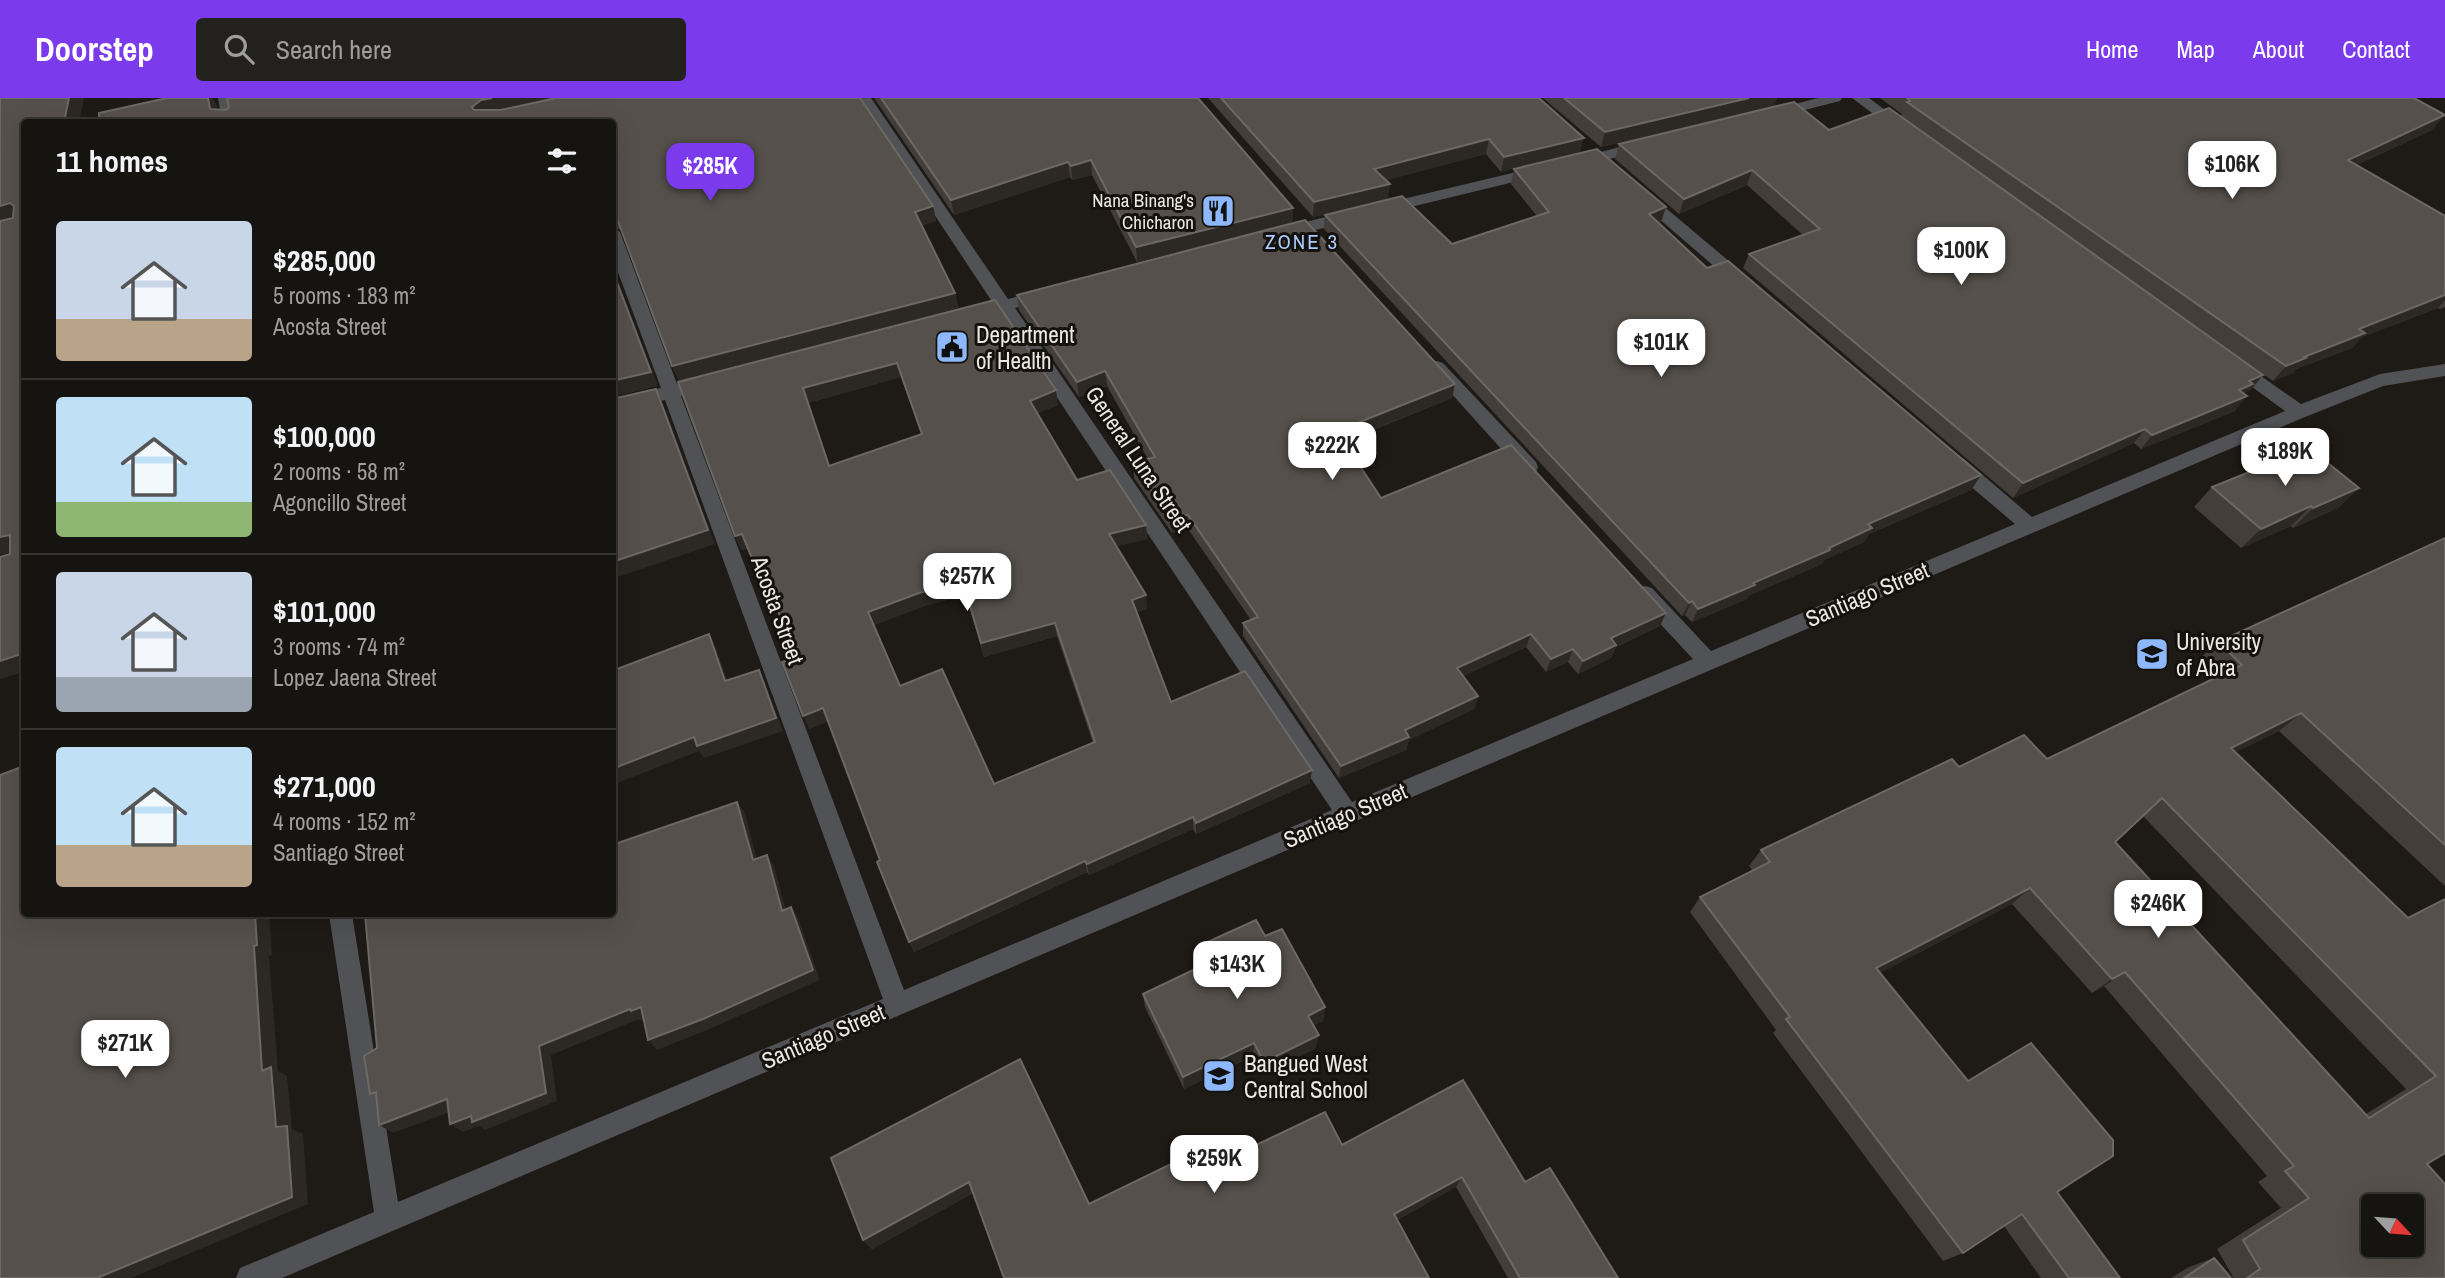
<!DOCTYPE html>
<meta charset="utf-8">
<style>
:root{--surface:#161410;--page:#23211e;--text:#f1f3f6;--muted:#9e9e9f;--line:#353330;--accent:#7c3aed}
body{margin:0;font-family:"Archivo Narrow",sans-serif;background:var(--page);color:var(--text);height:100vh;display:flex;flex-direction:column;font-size:26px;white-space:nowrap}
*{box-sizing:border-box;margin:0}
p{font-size:23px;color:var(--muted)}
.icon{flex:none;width:38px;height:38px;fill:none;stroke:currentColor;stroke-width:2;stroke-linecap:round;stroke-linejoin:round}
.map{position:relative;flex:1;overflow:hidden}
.details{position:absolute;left:21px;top:21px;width:595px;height:798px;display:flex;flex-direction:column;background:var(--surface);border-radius:7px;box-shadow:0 7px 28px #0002,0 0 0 2px var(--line)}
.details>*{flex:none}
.needle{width:46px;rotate:116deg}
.fabs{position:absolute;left:2361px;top:1096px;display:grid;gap:14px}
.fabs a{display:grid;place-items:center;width:63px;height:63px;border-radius:7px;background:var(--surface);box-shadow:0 7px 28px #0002,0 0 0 2px var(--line);font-size:35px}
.price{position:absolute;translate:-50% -60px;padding:0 16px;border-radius:14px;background:#fff;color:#222;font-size:23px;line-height:46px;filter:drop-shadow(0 2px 4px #0008)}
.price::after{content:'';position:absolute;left:50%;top:42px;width:21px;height:16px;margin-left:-10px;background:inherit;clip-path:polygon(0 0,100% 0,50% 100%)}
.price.current{background:var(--accent);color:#fff}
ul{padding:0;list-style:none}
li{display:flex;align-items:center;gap:21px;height:175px;padding:0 35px}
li+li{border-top:2px solid var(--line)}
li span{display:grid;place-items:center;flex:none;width:196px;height:140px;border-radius:7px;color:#555}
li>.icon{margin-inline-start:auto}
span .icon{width:84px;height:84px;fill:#fffc;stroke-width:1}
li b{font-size:30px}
h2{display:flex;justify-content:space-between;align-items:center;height:84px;padding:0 35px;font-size:30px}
header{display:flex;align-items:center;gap:42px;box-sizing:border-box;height:98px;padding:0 35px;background:var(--accent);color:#fff}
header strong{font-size:33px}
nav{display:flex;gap:38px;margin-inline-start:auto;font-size:24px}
.search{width:490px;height:63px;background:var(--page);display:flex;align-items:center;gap:18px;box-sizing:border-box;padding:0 24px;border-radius:7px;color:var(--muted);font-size:26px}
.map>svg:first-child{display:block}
</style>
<header>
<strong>Doorstep</strong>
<div class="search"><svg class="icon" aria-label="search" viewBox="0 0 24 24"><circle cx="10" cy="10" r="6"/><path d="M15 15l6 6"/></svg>Search here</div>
<nav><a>Home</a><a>Map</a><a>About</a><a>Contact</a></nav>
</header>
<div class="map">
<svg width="2445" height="1180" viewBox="0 0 2445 1180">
<rect width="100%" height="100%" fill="#1e1a15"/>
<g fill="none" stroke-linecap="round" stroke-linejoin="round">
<!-- minor -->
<g fill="#505255" fill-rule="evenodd">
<polygon points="218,0 232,0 236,24 222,24"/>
<polygon points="857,0 871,0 1008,201 1045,191 1051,193 1053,197 1051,201 1015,210 1352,704 1693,561 1638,502 1635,496 1638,490 1645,488 1652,490 1711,553 2015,426 1950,371 1948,366 1950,361 1964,361 2032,419 2285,313 2229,272 2226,268 2229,264 2241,264 2301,306 2380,276 2445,266 2445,278 2383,288 2305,319 282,1180 236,1180 240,1170 374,1114 329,816 352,816 398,1104 883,901 665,302 612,315 612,302 661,290 612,158 612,129 620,134 677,286 707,279 713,281 716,285 713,289 681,298 904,892 1332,712 1000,214 972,222 966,220 963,216 966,212 993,205"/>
<polygon points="1818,0 1842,0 1840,3 1773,20 1766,16 1768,13"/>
<polygon points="1852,0 1869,0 1909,30 1906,33 1896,33"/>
<polygon points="1643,43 1651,48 1648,51 1579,69 1571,64 1574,61"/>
<polygon points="1538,69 1546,74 1543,77 1382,116 1374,111 1382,106"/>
<polygon points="1642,93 1648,95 1749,180 1751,184 1749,188 1737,188 1636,101 1634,98"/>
<polygon points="1350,113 1356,114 1358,118 1356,122 1283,140 1275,135 1277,131"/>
<polygon points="1437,263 1443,265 1536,364 1538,369 1536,374 1522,374 1431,273 1428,269 1431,265"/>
</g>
</g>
<!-- wall -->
<g fill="#433e39" fill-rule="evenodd">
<polygon points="167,0 212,0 216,6 217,11 226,12 229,9 227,0 860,0 933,108 936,123 922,127 955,195 958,210 679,283 672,268 621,132 612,128 612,24 99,24 99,15"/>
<polygon points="874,0 1198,0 1293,110 1292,125 1137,164 1092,77 1072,82 1070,79 954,117"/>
<polygon points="1208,0 1539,0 1501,74 1486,56 1386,82 1388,101 1313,119"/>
<polygon points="1543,0 1777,0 1774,8 1601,49"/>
<polygon points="1880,0 2414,0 2432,32 2357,67 2445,118 2445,209 2440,211 2438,210 2362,239 2352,250 2296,271 2293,275 2273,283 2071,140 2251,292 2247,293 2244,296 2235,313 2141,351 2134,345 2013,400 1743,170 1749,156 1803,137 1747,87 1679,116 1615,61 1619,46 1829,32 1901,18 1902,16"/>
<polygon points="1514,71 1666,109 1661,124 1659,125 1707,170 1981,377 1971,392 1869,436 1864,444 1824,462 1822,466 1750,497 1747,501 1692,524 1685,517 1682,518 1324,131 1325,117 1452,146 1537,118 1511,86"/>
<polygon points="1017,197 1452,300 1344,344 1381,400 1660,528 1616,549 1611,560 1578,576 1568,564 1546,574 1526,549 1463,578 1478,598 1474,611 1409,642 1406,652 1339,680 1243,538 1243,525 1251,522 1188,431 1172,435 1134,380 1133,365 1148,361 1107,288 1079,299 1019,212"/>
<path d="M995 202 1058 307 1037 315 1077 382 1146 427 1147 441 1116 448 1147 511 1137 514 1171 604 1310 685 1196 736 1193 731 1089 777 1087 774 914 854 828 623 809 631 796 559 774 504 771 506 748 450 742 452 735 438 678 284ZM901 279 921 336 830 368 808 305ZM966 497 984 559 1057 538 1093 645 994 686 900 588 873 527 924 508Z"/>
<polygon points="2212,389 2359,390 2338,410 2293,430 2291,428 2241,450 2194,409"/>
<path d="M2445 440V788L2279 633 2236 654 2408 820 2445 801V1055L2427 1066 2445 1180H2232L2233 1179 2217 1151 2281 1110 2258 1084 2267 1078 2104 888 2092 895 2012 806 1880 875 2057 1094 2120 1180H2041L2004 1128 1963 1155 1943 1163 1773 935 1776 932 1690 814 1700 799 1753 773 1749 768 1761 752 1959 669 2047 661 2216 579 2198 562 2218 544ZM2143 718 2406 991 2366 1016 2115 744Z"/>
<polygon points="1265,838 1325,909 1323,923 1314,927 1316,950 1263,976 1253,958 1184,991 1145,909 1143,896 1206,866 1204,861 1203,846"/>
<polygon points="1342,1047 1525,1084 1618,1180 1508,1180 1456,1089 1397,1122 1429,1180 973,1095 872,1151 863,1142 831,1060 1089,1106 1183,1082"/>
<polygon points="2214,1160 2231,1180 2171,1180 2189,1169"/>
</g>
<!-- shaded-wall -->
<g fill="#2c2823">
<polygon points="69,0 84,0 79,24 64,24"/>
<polygon points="208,0 212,0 216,6 220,24 210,11"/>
<polygon points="492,0 569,0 479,24 472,9 481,2"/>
<polygon points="1749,0 1777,0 1774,8 1601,49 1605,34"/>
<polygon points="2445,17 2432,32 2336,77 2348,62"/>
<polygon points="1584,40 1580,55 1501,74 1504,59"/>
<polygon points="1489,41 1486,56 1373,86 1374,71"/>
<polygon points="1091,62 1092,77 1072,82 1071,68"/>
<polygon points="1068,64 1070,79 954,117 951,102"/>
<polygon points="1752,72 1747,87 1679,116 1684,101"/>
<polygon points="1390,86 1388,101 1313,119 1314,104"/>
<polygon points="10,105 23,120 0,127 0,108"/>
<polygon points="933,108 936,123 919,129 915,114"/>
<polygon points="1666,109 1661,124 1645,131 1649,116"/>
<polygon points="1293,110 1292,125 1137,164 1136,149"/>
<polygon points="612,167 658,288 612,299"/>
<polygon points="955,195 958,210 679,283 672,268"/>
<polygon points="2445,197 2445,202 2438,210 2362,239 2352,250 2296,271 2293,275 2273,283 2286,268 2359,231"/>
<polygon points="897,265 901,279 808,305 803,290"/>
<polygon points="1105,273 1107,288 1079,299 1077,284"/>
<polygon points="2263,277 2251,292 2247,293 2240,301 2239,292 2249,283"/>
<polygon points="1455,286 1452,300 1335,347 1337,333"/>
<polygon points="656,291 663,305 715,446 612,481 612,464"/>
<polygon points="1056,292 1058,307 1032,317 1030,303"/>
<polygon points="2247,298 2235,313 2141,351 2152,337"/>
<polygon points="2145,331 2134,345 2013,400 2023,385"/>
<polygon points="1981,377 1971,392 1869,436 1864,444 1824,462 1822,466 1750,497 1747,501 1692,524 1698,511 1829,450 1868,426"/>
<polygon points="2359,390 2338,410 2293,430 2313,410"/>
<polygon points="2311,408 2291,428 2241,450 2261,431"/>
<polygon points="1188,417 1188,431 1172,435 1171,421"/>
<polygon points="1146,427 1147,441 1110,450 1109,436"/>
<polygon points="742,436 749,450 742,452 735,438"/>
<polygon points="10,437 24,451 0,457 0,439"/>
<polygon points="963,484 966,497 924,508 873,528 868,514 919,495"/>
<polygon points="769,491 775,504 771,506 765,492"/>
<polygon points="1146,497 1147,511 1133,515 1132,502"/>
<polygon points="1692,503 1685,517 1682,518 1689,505"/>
<polygon points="1666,515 1660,528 1616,549 1611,560 1578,576 1583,563 1611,540"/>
<polygon points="1055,525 1057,538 984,559 981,545"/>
<polygon points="709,536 716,550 732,596 725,583"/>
<polygon points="1531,536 1526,549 1453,583 1457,570"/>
<polygon points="1573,551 1568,564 1546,574 1551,561"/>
<polygon points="24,555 24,574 0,581 0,563"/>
<polygon points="759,572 765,585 783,633 704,660 699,653 612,687 612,671"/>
<polygon points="1478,598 1474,611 1409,642 1406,652 1339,680 1341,668 1405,632"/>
<polygon points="823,610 829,623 809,631 803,618"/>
<polygon points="2301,615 2279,633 2210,667 2231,650"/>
<polygon points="1312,672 1310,685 1196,736 1196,725"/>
<polygon points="737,704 745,715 760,774 753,762"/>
<polygon points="1193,719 1193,731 1089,777 1087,766"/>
<polygon points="767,757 774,768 789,824 782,813"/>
<polygon points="1085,763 1087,774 914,854 909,844"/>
<polygon points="2030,790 2012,806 1861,885 1876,870"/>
<polygon points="791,809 798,820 820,882 712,930 657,952 648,942"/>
<polygon points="255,816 269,816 272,857 269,858 278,973 287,978 292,1031 303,1036 308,1106 131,1180 97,1180 276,1029 262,973 254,848"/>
<polygon points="2125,874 2104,888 2092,895 2112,881"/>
<polygon points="641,909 651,919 640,923 639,921 551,957 557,1003 485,1032 479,1028 463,1034 450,1026 539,948 630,911"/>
<polygon points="1325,909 1323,923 1306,931 1308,918"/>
<polygon points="1319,937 1316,950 1263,976 1264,964"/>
<polygon points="1254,945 1253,958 1184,991 1183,979"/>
<polygon points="447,1001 461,1010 393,1035 379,1027"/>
<polygon points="1462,1079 1456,1089 1390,1126 1394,1116"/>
<polygon points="969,1084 975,1094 872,1151 863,1142"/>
</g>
<!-- building -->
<g fill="#55504b" stroke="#6c6863" stroke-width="2" fill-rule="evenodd">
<polygon points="0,0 69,0 64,24 24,24 24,555 0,563 0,459 10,456 10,437 0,439 0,123 13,120 14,108 10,105 0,108"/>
<polygon points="167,0 208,0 210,11 226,12 229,9 227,0 492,0 481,2 472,9 474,12 501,12 556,0 860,0 933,108 915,114 955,195 672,268 616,118 612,117 612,24 99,24 99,15"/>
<polygon points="881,0 1198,0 1293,110 1136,149 1091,62 1071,68 1068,64 951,102"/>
<polygon points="1221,0 1539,0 1584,40 1504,59 1489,41 1374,71 1390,86 1314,104"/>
<polygon points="1564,0 1749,0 1605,34"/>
<polygon points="1907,0 2414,0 2445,17 2348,62 2445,118 2445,197 2359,231 2365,235 2304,259 2306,260 2286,268 1907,4 1910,3"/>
<polygon points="1794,4 1829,32 1889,10 2263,277 2249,283 2253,286 2239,292 2247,298 2152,337 2145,331 2023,385 1749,156 1820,131 1752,72 1684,101 1619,46"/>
<polygon points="1597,51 1666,109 1649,116 1707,170 1728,163 1981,377 1868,426 1872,430 1829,450 1830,452 1753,485 1755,487 1698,511 1692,503 1689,505 1325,117 1402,98 1452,146 1549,114 1514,71"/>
<polygon points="1305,122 1455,286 1337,333 1381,400 1511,347 1666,515 1611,540 1616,547 1583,563 1573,551 1551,561 1531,536 1457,570 1478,598 1405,632 1409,639 1341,668 1243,525 1258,519 1188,417 1171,421 1133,365 1155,359 1105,273 1077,284 1017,197"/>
<polygon points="612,171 651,274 612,283"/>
<path d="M995 202 1056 292 1030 303 1077 382 1110 372 1146 427 1109 436 1146 497 1132 502 1171 604 1245 573 1312 672 1196 725 1193 719 1087 766 1085 763 909 844 877 764 880 762 823 610 803 618 782 564 796 559 769 491 765 492 742 436 735 438 678 284ZM897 265 922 336 829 368 803 290ZM963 484 981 545 1055 525 1095 644 994 686 942 571 900 588 868 514 919 495Z"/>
<polygon points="656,291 708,432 612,464 612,301"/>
<polygon points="2309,350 2359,390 2313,410 2311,408 2261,431 2212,389"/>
<path d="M2445 440V747L2301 615 2231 650 2408 820 2445 801V1055L2427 1066 2445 1086V1180H2247L2260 1171 2243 1142 2309 1100 2285 1073 2294 1068 2125 874 2112 881 2030 790 1876 870 1968 983 2031 945 2113 1042V1058L2057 1094 2120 1180H2069L2022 1116 1963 1155 1786 921 1790 919 1700 799 1770 764 1761 752 1952 661 1959 669 2024 637 2047 661 2242 567 2218 544ZM2162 700 2436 978 2369 1020 2115 744ZM2373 1108H2412V1146H2373Z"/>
<polygon points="709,536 725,583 759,572 776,620 697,648 694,639 612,671 612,573"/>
<polygon points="24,668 24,816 255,816 257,847 254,848 262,973 271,969 276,1029 287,1028 292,1099 97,1180 0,1180 0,677"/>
<polygon points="737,704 753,762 767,757 782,813 791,809 813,872 703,921 648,942 641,909 631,913 630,911 539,948 546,995 472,1024 471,1018 450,1026 447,1001 379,1027 376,994 370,996 364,958 377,950 365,816 409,816 410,819 419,816 612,816 612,747"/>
<polygon points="1256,822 1265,838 1282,831 1325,909 1308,918 1319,937 1264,964 1254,945 1183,979 1143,896 1212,863 1203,846"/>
<polygon points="1020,961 1089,1106 1175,1064 1183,1082 1325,1014 1342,1047 1463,982 1525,1084 1550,1070 1618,1180 1520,1180 1462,1079 1394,1116 1429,1180 1004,1180 969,1084 863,1142 831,1060"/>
<polygon points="2214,1160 2231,1180 2184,1180"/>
</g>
<!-- icons -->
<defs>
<symbol id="restaurant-square" viewBox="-11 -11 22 22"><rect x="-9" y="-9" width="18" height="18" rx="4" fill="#8eb8fd" stroke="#15110c"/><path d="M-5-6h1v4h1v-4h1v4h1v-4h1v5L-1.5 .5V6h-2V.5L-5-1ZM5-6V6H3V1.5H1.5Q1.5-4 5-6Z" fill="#111"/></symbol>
<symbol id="civic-square" viewBox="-11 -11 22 22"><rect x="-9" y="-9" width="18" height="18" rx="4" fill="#8eb8fd" stroke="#15110c"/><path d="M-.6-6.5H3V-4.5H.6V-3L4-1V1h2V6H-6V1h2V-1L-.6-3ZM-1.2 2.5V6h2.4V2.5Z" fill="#111"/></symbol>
<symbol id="university-square" viewBox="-11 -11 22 22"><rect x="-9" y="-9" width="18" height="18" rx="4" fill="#8eb8fd" stroke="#15110c"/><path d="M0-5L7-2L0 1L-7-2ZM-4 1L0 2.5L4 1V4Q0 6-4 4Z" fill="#111"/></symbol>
<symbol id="school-square" viewBox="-11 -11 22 22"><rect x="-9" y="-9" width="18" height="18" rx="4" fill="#8eb8fd" stroke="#15110c"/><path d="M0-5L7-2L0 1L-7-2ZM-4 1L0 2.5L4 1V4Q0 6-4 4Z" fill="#111"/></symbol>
</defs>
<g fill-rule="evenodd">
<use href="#restaurant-square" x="1199" y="94" width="38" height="38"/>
<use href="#civic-square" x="933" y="230" width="38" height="38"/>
<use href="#university-square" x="2133" y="537" width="38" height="38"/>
<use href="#school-square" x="1200" y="959" width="38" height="38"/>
</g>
<g text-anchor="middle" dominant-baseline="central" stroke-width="6" stroke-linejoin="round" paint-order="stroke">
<!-- far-poi labels -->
<g font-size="19" fill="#eae7e4" stroke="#15110c" text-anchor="end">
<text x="1194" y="102">Nana Binang's<tspan x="1194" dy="22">Chicharon</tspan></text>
</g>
<!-- far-quarter labels -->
<g font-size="21" letter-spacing="2" fill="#abcbfe" stroke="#15110c">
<text x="1302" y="143">ZONE 3</text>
</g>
<!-- poi labels -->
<g font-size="23" fill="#eae7e4" stroke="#15110c" text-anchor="start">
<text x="976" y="236">Department<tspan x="976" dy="26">of Health</tspan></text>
<text x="2176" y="543">University<tspan x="2176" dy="26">of Abra</tspan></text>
<text x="1244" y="965">Bangued West<tspan x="1244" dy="26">Central School</tspan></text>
</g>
<!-- street labels -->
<g font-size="23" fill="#eae7e4" stroke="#15110c">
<text transform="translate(1139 361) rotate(56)">General Luna Street</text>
<text transform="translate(1867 496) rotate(-23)">Santiago Street</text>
<text transform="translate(778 512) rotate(70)">Acosta Street</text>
<text transform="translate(1345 717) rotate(-23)">Santiago Street</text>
<text transform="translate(823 938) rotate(-23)">Santiago Street</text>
</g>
</g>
</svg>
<div class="fabs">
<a><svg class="needle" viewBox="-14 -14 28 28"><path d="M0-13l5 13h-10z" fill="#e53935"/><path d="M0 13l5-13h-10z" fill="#9e9e9f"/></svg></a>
</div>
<b class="price" style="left:2232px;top:103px">$106K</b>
<b class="price current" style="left:710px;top:105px">$285K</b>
<b class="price" style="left:1961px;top:189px">$100K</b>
<b class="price" style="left:1661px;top:281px">$101K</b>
<b class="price" style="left:1332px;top:384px">$222K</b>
<b class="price" style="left:2285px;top:390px">$189K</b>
<b class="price" style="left:967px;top:515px">$257K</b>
<b class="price" style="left:2158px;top:842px">$246K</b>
<b class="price" style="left:1237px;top:903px">$143K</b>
<b class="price" style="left:125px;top:982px">$271K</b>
<b class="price" style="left:1214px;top:1097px">$259K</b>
<section class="details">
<h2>11 homes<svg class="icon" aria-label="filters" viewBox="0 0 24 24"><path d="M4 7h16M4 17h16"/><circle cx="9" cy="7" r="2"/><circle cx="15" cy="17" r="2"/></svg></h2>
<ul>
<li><span style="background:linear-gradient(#c9d6e8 70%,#b9a48a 0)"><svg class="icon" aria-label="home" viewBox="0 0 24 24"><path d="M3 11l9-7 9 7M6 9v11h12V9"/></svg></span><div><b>$285,000</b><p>5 rooms · 183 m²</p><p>Acosta Street</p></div></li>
<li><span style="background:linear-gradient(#bfe0f5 75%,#8fb573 0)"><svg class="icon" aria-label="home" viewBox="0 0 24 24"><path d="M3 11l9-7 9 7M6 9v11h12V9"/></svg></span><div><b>$100,000</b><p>2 rooms · 58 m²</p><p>Agoncillo Street</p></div></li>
<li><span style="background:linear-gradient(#c9d6e8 75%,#9aa5b1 0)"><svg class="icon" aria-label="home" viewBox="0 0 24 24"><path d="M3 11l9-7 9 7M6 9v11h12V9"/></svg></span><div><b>$101,000</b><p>3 rooms · 74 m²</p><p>Lopez Jaena Street</p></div></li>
<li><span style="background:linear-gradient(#bfe0f5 70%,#b9a48a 0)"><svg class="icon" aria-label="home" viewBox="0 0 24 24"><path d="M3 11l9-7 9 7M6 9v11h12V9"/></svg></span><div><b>$271,000</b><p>4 rooms · 152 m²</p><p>Santiago Street</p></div></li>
</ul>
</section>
</div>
